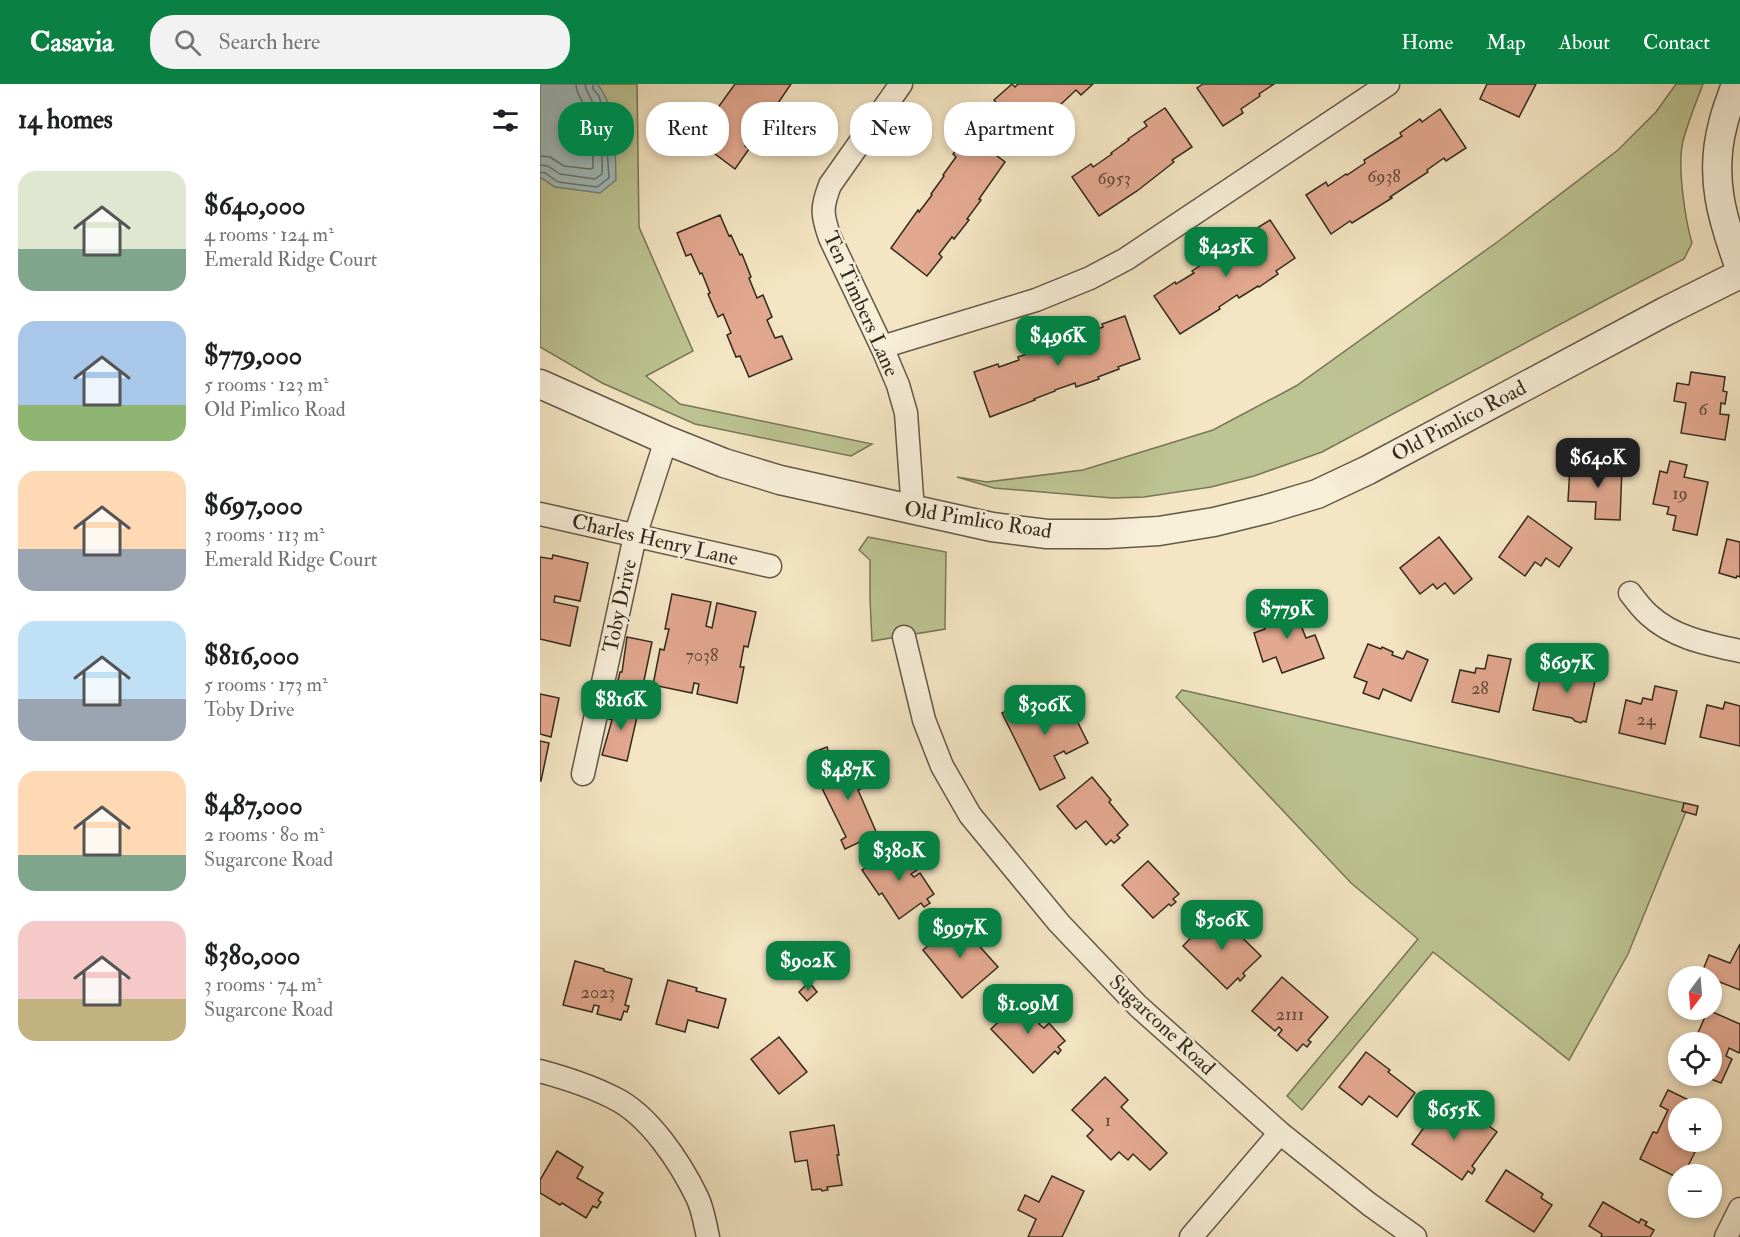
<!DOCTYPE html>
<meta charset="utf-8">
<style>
:root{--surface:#fff;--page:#f2f2f2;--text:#202124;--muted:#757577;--accent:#0b8043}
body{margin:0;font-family:"IM FELL Double Pica",serif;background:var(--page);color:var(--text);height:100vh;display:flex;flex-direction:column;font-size:22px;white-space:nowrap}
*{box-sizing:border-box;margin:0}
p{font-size:20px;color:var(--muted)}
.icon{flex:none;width:33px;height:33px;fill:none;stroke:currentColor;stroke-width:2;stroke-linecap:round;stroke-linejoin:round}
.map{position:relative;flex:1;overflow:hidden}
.side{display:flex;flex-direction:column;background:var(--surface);width:540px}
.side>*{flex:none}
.guide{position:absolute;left:18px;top:18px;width:570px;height:54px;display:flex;gap:12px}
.needle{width:39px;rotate:196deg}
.controls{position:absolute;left:1128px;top:882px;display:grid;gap:12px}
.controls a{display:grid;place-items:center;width:54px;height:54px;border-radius:50%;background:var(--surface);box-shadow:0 3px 9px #0003;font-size:30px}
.price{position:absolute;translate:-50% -51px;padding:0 14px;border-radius:12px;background:var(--accent);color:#fff;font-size:20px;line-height:39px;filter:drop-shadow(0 2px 3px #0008)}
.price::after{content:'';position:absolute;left:50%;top:36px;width:18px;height:14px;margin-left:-9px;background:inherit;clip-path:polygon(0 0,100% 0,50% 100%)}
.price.selected{background:#222;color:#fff}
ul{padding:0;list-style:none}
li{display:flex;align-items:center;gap:18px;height:150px;padding:0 18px}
li span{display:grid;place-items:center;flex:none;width:168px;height:120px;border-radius:18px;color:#555}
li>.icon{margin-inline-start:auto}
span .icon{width:72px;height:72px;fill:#fffc;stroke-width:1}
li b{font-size:26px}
h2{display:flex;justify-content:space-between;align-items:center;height:72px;padding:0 18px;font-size:26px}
.tag{padding:0 21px;border-radius:24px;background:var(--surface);box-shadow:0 3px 9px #0003;font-size:21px;line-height:54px}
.tag.selected{background:var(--accent);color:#fff}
header{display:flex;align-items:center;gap:36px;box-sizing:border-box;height:84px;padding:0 30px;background:var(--accent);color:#fff}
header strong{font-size:28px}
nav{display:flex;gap:33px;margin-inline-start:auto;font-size:21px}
.search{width:420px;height:54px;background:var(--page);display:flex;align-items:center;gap:15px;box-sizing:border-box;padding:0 21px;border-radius:24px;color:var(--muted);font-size:22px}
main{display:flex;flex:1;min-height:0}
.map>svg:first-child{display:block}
</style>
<header>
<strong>Casavia</strong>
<div class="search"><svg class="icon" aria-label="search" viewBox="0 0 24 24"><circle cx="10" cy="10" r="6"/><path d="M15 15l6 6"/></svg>Search here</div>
<nav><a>Home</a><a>Map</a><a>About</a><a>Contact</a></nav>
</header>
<main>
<section class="side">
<h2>14 homes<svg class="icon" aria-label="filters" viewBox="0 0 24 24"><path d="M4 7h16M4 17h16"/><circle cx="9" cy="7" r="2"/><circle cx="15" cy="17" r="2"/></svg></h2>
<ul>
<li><span style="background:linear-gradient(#dfe7d0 65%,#7fa58c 0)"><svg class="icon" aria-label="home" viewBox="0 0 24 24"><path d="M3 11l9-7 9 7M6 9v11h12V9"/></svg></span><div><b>$640,000</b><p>4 rooms · 124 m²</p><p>Emerald Ridge Court</p></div></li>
<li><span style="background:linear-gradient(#a9c7e8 70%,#8fb573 0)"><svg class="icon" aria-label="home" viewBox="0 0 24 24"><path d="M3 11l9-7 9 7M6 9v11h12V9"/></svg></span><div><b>$779,000</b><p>5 rooms · 123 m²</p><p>Old Pimlico Road</p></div></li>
<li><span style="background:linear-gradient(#ffd9b3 65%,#9aa5b1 0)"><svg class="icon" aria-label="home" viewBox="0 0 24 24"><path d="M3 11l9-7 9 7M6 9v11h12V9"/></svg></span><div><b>$697,000</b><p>3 rooms · 113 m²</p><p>Emerald Ridge Court</p></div></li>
<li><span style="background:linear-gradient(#bfe0f5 65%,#9aa5b1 0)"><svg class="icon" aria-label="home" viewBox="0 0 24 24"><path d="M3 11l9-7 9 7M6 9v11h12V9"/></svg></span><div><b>$816,000</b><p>5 rooms · 173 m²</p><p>Toby Drive</p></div></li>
<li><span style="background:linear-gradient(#ffd9b3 70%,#7fa58c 0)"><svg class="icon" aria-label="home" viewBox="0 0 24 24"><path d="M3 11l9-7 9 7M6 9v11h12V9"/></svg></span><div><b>$487,000</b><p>2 rooms · 80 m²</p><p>Sugarcone Road</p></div></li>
<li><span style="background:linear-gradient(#f6c9c9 65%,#c2b280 0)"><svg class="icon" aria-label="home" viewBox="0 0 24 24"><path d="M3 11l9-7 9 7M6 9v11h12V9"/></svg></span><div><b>$380,000</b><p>3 rooms · 74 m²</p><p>Sugarcone Road</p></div></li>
</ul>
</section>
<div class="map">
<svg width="1200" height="1153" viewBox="0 0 1200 1153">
<rect width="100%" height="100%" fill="#f4e6c4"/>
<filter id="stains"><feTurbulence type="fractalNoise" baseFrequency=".00333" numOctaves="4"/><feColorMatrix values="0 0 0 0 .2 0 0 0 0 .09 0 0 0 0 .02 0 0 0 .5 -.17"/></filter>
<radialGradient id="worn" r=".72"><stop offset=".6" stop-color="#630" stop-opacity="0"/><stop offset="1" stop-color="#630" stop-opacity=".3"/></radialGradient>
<!-- green -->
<g fill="#bdc493" stroke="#787758" stroke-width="1.5">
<polygon points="0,0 97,0 99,143 153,267 106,292 140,320 332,360 311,372 155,340 62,299 0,263"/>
<path d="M1136 0H1163C1156 19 1148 38 1143 57 1137 82 1145 135 1152 159L1144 175 1073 212 782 368 714 392 671 403 604 413 572 414 454 404 417 393 447 398 543 386 673 346 756 302 960 156 1078 66 1116 28Z"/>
<polygon points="328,453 406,468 405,545 332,557 330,515 330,476 319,466"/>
<polygon points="642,606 1149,720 1088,870 1029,976 893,868 762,1026 747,1012 878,855 811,799 636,613"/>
</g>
<!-- water -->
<path fill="#a0bdbe" stroke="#74827e" stroke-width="1.5" d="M0 0H57C77 22 75 67 76 96L60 109 15 103 0 93Z"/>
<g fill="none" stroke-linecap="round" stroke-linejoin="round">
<!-- shore -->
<g stroke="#6a746e" stroke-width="1.5">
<path d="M0 72 10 73 24 82 50 85 53 84C53 64 52 40 45 22 41 14 36 10 36 0"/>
<path d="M0 81 8 82 20 90 55 95 62 90C63 68 60 44 54 22 52 14 46 9 45 0"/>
<polyline points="0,88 5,89 18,98 57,103 69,94 65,34 59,12 53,5 53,0"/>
</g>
</g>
<!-- building -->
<g fill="#e3a890" stroke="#332a1e" stroke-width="1.5">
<polygon points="195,0 251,0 232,28 231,27 205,62 209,65 195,85 158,57 172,38 169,36"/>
<polygon points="472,0 475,3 478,0 553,0 541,11 536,6 503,37 502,35 484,50 454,16"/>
<polygon points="663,0 734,0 719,10 720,12 701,25 703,29 683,42 657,4"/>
<polygon points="947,0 996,0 979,33 940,15"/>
<polygon points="625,24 652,63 632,76 634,78 597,107 559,132 532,93 551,80 553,83 572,70 571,69 589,56 588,55 607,42 604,38"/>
<polygon points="900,25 926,64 906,77 904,74 887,86 888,88 850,113 852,114 812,139 810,137 791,150 766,111 786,98 788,102 806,90 807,91 825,79 824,76 862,52 860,49 880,35 882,38"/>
<polygon points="429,51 465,78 439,115 441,116 427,135 429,136 414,155 412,153 399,170 402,173 387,192 351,164 378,126 379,128 392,111 391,110 404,92 403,91 416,73 413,70"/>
<polygon points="180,131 189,152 191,151 200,171 202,170 211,193 209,194 217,214 223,211 232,233 227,236 235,254 242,252 252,275 209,293 200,272 196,273 187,251 191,249 183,230 178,233 168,210 170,209 162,189 160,190 151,170 146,172 137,149"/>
<polygon points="730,136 755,174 736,187 738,190 719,203 718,202 699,214 697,211 679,223 680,225 640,250 614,212 635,198 636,200 654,189 652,187 673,173 675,176 693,164 694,165 712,153 709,149"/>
<polygon points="585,232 600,275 578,283 579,285 558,293 559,295 536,303 535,299 515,306 515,307 494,315 495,316 450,333 434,288 458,280 459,283 479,276 478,273 499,266 499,264 521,256 523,260 542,253 542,251 563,243 562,240"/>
<polygon points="1151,288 1185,293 1183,307 1187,308 1185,320 1181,319 1180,330 1189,331 1185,356 1141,349 1146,319 1134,317 1137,299 1149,301"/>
<polygon points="1130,377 1147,381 1144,393 1168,398 1157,451 1133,446 1136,432 1127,430 1129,423 1113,420 1120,387 1127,389"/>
<polygon points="1030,382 1082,384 1080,436 1055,435 1056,418 1028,417"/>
<polygon points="988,432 1032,464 1019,483 1006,474 1001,482 995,478 985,492 959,473"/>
<polygon points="899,453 932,495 914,510 905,499 897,505 893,500 880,510 860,484"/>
<polygon points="1187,455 1200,458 1200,493 1197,492 1196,494 1179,489"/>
<polygon points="13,471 48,479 40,517 15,512 14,518 38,523 30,562 0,555 0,473 12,475"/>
<polygon points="132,510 171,518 166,542 172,544 177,519 216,528 208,563 204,562 200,583 204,583 197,619 157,610 159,600 154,599 152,609 113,601 120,565 124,566 129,545 125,545"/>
<polygon points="753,519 758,532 760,531 765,542 762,544 766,554 775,551 784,574 742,589 736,573 723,578 714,549 725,545 721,531"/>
<polygon points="87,553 112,558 101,611 76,605 80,588 82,588"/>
<polygon points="828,560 841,565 842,563 853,568 852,571 863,575 867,567 888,576 871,617 843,605 839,615 823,609 827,598 814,593"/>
<polygon points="948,571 971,575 959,628 912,618 920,586 935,589 936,584 945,585"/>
<polygon points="1032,580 1057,588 1046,638 1043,637 1041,639 1035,637 1032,634 993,626 1001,591 1017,593 1017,590 1029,593"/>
<polygon points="1115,602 1137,607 1125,660 1079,649 1086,616 1101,620 1103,614 1112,616"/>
<polygon points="503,609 509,621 525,613 548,659 526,670 524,667 514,672 525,694 500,706 462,629"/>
<polygon points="0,610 19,614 11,653 0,650"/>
<polygon points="73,618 99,624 87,677 62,671 72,636 69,635"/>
<polygon points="1185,618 1200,622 1200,662 1160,653 1167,621 1183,625"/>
<polygon points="0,657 9,659 1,697 0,697"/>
<polygon points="287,663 290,672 278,677 274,668"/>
<polygon points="317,674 329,701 318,706 337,750 305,765 301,756 306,753 276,692"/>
<polygon points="552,693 571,716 569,718 588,741 577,751 580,754 574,759 571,756 566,761 546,737 536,745 517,722"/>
<polygon points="1144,719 1158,722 1156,731 1142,727"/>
<polygon points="360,761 377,786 371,790 374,793 380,789 394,810 387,815 390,819 384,823 381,819 359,835 342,809 339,811 322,786"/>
<polygon points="608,777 639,810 633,815 636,818 631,822 629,820 613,834 582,801"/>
<polygon points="676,828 721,872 703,889 705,892 700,897 698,894 687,905 643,862"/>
<polygon points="417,837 458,883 422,914 383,866"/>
<polygon points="1200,860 1200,906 1172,895 1172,892 1161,891 1169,871 1190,879"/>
<polygon points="35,877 64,885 64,887 92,895 85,921 89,922 87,928 84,927 81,936 57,930 59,922 54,921 52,928 23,921"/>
<polygon points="742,893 788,933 768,956 771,958 767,963 763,960 757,967 738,951 742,946 739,943 735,947 712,927"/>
<polygon points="128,896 157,904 156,907 186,915 178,944 148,936 145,948 116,940"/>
<polygon points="269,898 277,908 267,917 259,908"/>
<polygon points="484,913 504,935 499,940 504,944 509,939 525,957 518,963 521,966 518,970 515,967 493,989 451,945"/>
<polygon points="1168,926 1200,940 1200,966 1199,969 1189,964 1186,972 1192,975 1181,999 1163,992 1172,992 1172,958 1160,958 1162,953 1157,951"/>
<polygon points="239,953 267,988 239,1010 211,975"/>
<polygon points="826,968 850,986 848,988 875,1009 857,1033 829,1012 822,1021 799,1003"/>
<polygon points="565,993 588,1016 581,1023 627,1069 610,1086 593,1070 588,1076 579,1068 571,1076 547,1052 553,1046 532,1026"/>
<polygon points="1128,1006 1163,1023 1162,1024 1138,1024 1138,1058 1146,1058 1143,1063 1155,1068 1144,1090 1138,1090 1138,1094 1100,1075 1113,1048 1117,1049 1128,1026 1120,1022"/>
<polygon points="900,1021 928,1041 935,1032 957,1048 932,1082 935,1085 932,1090 928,1087 922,1096 872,1060"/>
<polygon points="294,1041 299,1071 297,1071 302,1101 287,1103 288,1106 282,1107 281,1105 272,1106 267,1076 255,1078 250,1048"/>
<polygon points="17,1067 43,1083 37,1094 63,1109 58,1116 61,1118 57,1124 53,1122 46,1134 22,1119 20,1121 0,1109 0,1096"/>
<polygon points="966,1086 1003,1110 1001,1114 1012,1121 994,1148 946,1117"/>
<polygon points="512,1092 544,1107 522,1153 488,1153 496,1135 478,1126 485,1111 499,1118"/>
<polygon points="1063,1118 1099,1139 1101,1135 1107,1138 1105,1141 1114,1146 1110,1153 1061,1153 1062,1150 1049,1142"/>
</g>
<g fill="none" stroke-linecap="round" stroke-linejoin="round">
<defs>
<g id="minor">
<path d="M361 0 290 101C281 124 282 131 290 154L342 263 358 301 366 329 373 427"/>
<polyline points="342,263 496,216 550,194 586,175 848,0"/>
<polyline points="0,430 230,482"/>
<path d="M1090 509C1096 517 1102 525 1109 531 1134 554 1168 560 1200 567"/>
<polyline points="364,553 384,636 402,682 430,731 519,839 598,922 740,1049 829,1120 875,1153"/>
<polyline points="43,690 95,452 126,356"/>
<path d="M0 987C26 994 51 1002 74 1014 109 1031 140 1078 157 1113 163 1125 165 1140 168 1153"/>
<polyline points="651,1153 740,1049"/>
<polyline points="1186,1153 1200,1125"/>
</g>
<g id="tertiary">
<path d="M1196 0C1192 13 1186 26 1183 40 1169 92 1182 135 1200 184"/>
<polyline points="0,300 126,356 184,379 240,396 452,443 507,450 567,450 619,447 674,438 727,425 777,410 828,386 1126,227 1200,190"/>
</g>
</defs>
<!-- minor casing -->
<use href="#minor" stroke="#635948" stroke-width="25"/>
<!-- tertiary casing -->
<use href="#tertiary" stroke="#635948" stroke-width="31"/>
<!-- minor -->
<use href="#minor" stroke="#f8efd9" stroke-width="22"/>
<!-- tertiary -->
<use href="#tertiary" stroke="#f8efd9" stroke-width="28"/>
</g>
<g text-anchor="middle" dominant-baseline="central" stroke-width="5" stroke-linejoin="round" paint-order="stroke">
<!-- number labels -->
<g font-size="18" fill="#5f4a3a">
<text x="844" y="92">6938</text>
<text x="574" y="94">6953</text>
<text x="1163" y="325">6</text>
<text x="1140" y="409">19</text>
<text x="162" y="571">7038</text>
<text x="940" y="604">28</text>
<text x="1106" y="635">24</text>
<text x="58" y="908">2023</text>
<text x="750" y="930">2111</text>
<text x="568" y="1036">1</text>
</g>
<!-- street labels -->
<g font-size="21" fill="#332a1e" stroke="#f8efd9">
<text transform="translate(321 220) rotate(66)">Ten Timbers Lane</text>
<text transform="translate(919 337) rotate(-28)">Old Pimlico Road</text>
<text transform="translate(438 436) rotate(9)">Old Pimlico Road</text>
<text transform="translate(115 456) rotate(13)">Charles Henry Lane</text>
<text transform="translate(80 522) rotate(-78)">Toby Drive</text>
<text transform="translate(622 941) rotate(43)">Sugarcone Road</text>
</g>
</g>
<rect width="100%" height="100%" filter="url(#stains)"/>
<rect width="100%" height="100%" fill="url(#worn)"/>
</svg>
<div class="controls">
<a><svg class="needle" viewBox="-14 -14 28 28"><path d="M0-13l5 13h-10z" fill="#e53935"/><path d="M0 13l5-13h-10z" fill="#757577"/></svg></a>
<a><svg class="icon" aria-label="locate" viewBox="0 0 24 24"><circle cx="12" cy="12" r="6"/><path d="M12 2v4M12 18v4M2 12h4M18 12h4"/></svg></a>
<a>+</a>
<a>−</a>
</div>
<b class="price" style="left:686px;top:194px">$425K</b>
<b class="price" style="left:518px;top:283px">$496K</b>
<b class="price selected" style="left:1058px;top:405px">$640K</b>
<b class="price" style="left:747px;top:556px">$779K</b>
<b class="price" style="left:1027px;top:610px">$697K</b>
<b class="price" style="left:81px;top:647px">$816K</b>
<b class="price" style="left:505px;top:652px">$306K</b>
<b class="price" style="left:308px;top:717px">$487K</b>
<b class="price" style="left:359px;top:798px">$380K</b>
<b class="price" style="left:682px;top:867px">$506K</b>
<b class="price" style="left:420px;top:875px">$997K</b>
<b class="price" style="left:268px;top:908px">$902K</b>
<b class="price" style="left:488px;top:951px">$1.09M</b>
<b class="price" style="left:914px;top:1057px">$655K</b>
<div class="guide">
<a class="tag selected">Buy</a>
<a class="tag">Rent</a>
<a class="tag">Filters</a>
<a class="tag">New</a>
<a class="tag">Apartment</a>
</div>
</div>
</main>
